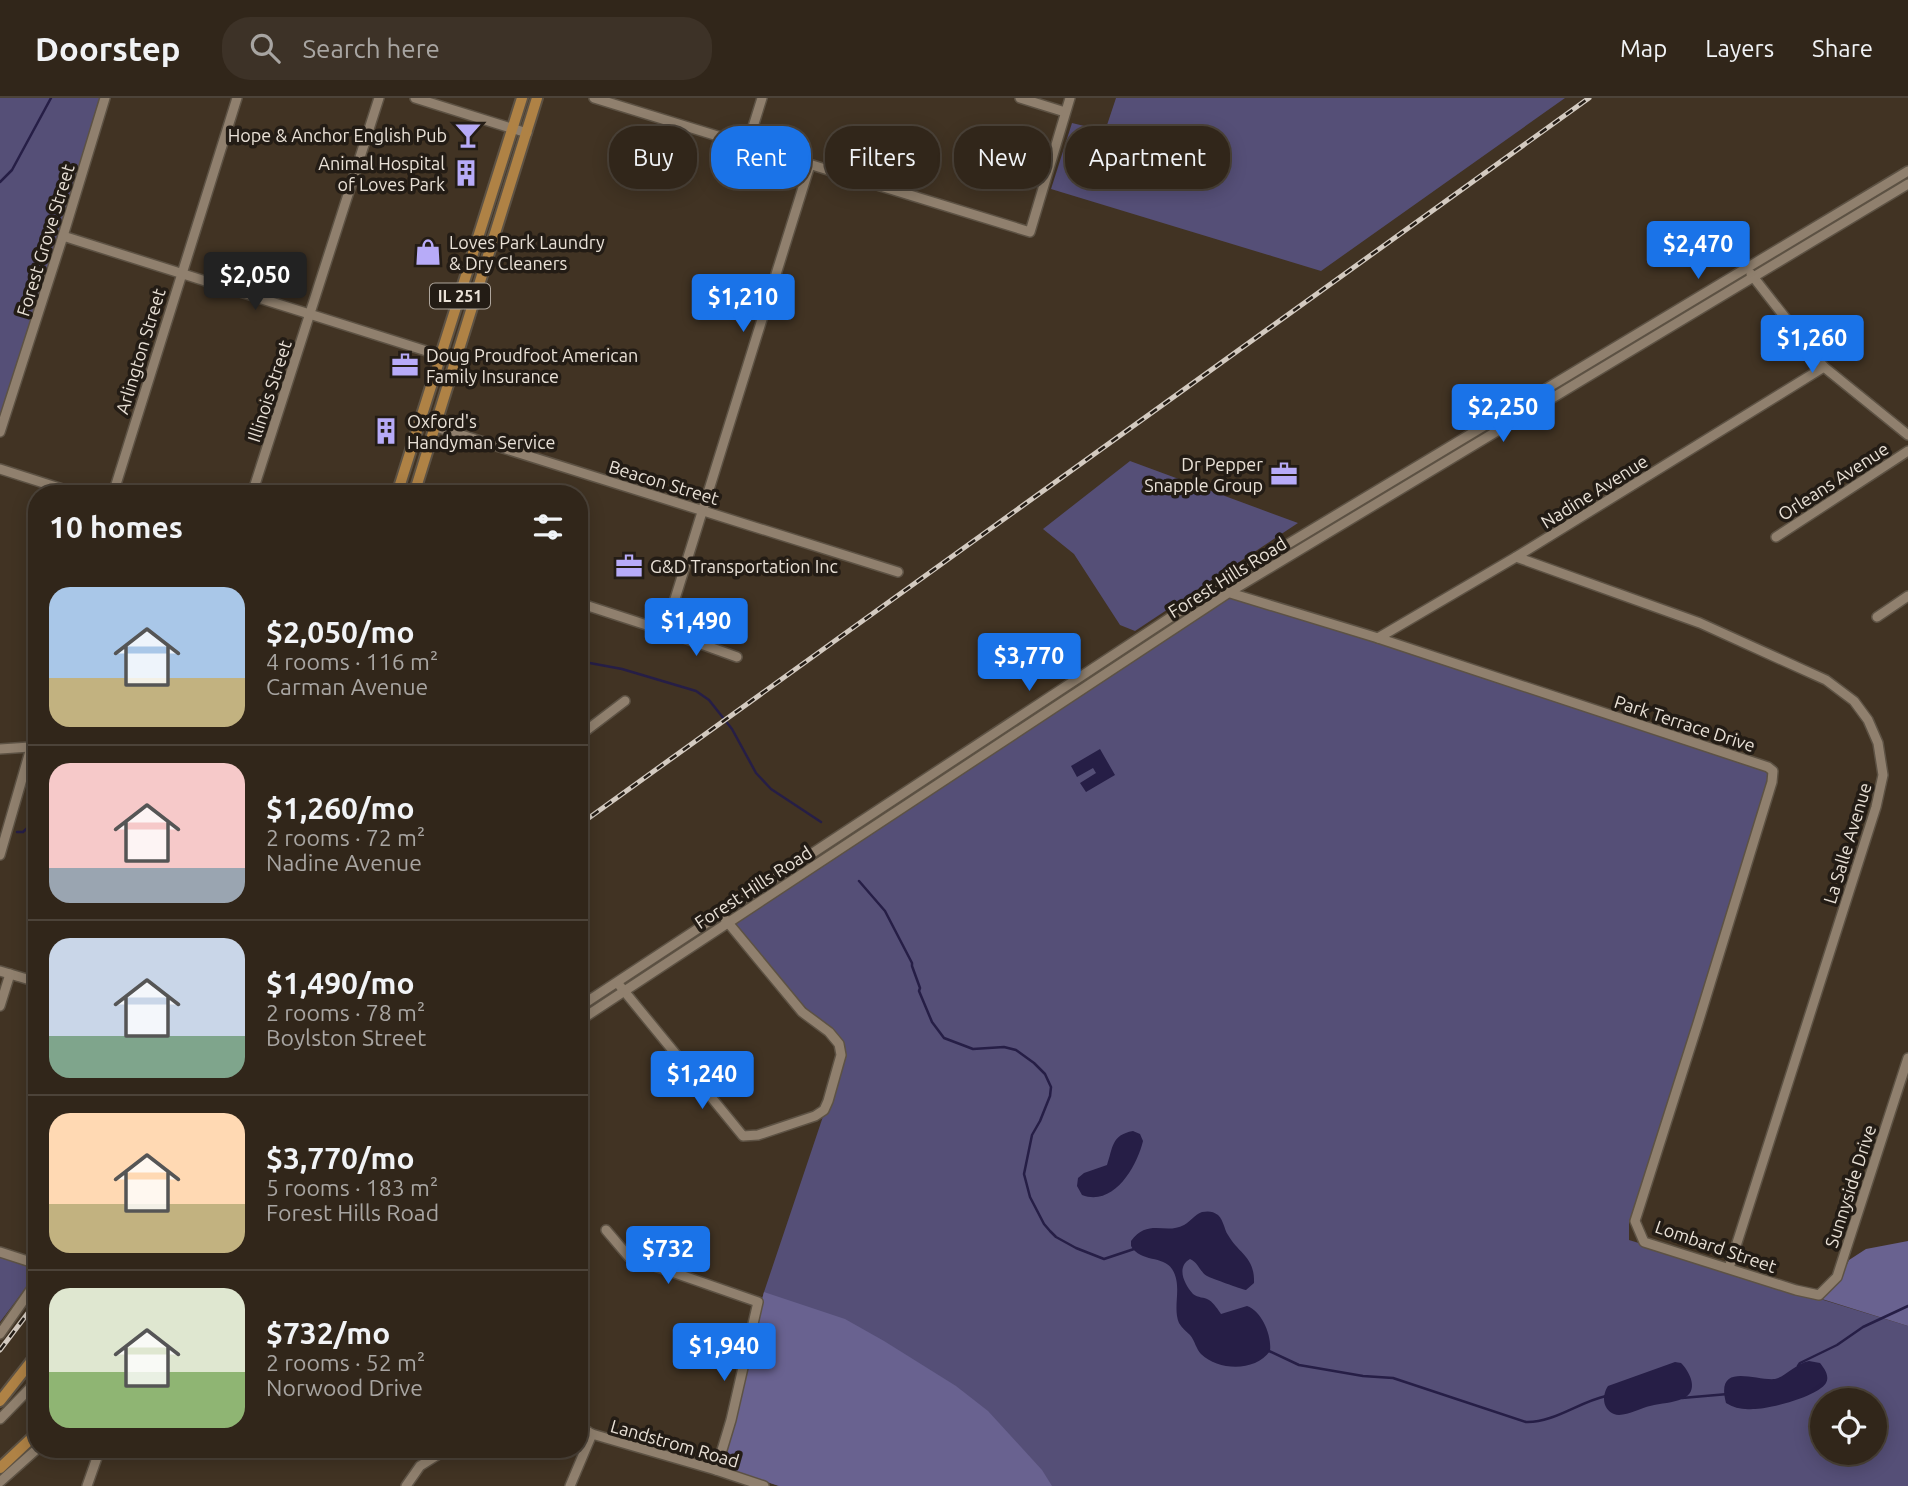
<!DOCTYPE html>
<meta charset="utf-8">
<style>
:root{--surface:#31261a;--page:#3d3227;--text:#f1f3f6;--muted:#a8a5a2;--line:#4c4339;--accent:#1a73e8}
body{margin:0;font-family:Ubuntu,sans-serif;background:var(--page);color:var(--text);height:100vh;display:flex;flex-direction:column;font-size:26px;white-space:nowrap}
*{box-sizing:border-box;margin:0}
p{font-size:23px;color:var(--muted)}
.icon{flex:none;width:38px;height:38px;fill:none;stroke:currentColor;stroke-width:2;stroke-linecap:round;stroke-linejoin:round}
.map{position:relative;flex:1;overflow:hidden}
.drawer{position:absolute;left:28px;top:387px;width:560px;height:973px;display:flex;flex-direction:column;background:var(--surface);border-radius:28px;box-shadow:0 4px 18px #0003,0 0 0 2px var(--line)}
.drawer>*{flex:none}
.guide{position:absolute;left:609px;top:28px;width:665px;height:63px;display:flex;gap:14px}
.controls{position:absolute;left:1810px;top:1290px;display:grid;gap:14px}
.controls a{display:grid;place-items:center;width:77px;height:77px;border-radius:50%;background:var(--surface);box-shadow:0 4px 18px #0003,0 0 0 2px var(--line);font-size:35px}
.price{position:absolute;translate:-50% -60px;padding:0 16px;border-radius:7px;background:var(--accent);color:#fff;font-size:23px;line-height:46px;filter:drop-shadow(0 2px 4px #0008)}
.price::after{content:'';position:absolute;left:50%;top:42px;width:21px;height:16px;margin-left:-10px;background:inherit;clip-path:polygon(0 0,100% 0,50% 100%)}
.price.active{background:#222;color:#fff}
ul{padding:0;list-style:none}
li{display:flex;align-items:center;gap:21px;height:175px;padding:0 21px}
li+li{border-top:2px solid var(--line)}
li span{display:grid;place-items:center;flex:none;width:196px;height:140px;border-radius:21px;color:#555}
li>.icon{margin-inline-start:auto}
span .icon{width:84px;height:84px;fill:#fffc;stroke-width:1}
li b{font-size:30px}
h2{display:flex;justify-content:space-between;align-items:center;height:84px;padding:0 21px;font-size:30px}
.chip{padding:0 24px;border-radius:28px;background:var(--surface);box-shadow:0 4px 18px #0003,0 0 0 2px var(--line);font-size:24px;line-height:63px}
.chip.active{background:var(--accent);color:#fff}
header{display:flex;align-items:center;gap:42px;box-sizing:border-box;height:98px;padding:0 35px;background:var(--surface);border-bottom:2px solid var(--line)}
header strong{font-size:33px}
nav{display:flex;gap:38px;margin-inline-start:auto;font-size:24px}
.search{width:490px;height:63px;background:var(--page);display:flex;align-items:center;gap:18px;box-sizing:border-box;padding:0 24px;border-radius:28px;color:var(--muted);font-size:26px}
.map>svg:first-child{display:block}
</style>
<header>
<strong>Doorstep</strong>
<div class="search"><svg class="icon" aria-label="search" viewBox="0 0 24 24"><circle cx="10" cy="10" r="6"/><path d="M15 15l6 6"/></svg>Search here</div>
<nav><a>Map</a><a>Layers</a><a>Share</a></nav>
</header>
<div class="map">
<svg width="1908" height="1388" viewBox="0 0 1908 1388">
<rect width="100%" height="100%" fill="#413323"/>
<!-- green -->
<g fill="#554f77" fill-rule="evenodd">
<polygon points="0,0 100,0 0,322"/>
<polygon points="1116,0 1565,0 1321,173 1051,91 1072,25 1105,33"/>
<polygon points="1130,363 1298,425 1135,533 1120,527 1074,456 1043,431"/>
<path d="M1231 497 1778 670 1629 1124V1142L1908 1228V1388H779L717 1367 764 1194 845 953 731 828ZM1822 1302H1874V1354H1822Z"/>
<polygon points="0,1158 37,1170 37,1175 0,1224"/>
</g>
<!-- forest -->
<g fill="#696290">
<polygon points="1908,1143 1908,1228 1822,1201 1838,1185 1849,1162 1866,1151"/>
<polygon points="764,1194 845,1221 884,1243 956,1288 988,1313 1042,1372 1052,1388 779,1388 717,1367"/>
</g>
<!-- water -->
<g fill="#261e46">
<polygon points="1100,651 1115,677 1086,694 1080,685 1096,675 1093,670 1077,679 1071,668"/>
<path d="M1133 1033 1140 1036 1143 1043C1137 1068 1114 1109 1082 1097L1077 1088 1078 1080 1084 1075 1107 1067C1113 1050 1111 1037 1133 1033Z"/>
<path d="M1202 1114C1208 1113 1213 1113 1218 1117 1224 1123 1224 1131 1228 1137 1239 1156 1255 1159 1254 1185L1246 1192C1241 1191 1211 1180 1207 1178 1199 1173 1199 1165 1190 1161 1176 1169 1184 1186 1193 1196 1198 1200 1204 1199 1209 1202 1214 1205 1218 1212 1221 1216L1247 1208C1262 1213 1272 1238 1270 1253 1255 1274 1219 1273 1201 1256 1196 1251 1195 1243 1190 1237 1186 1233 1182 1230 1179 1225 1172 1209 1183 1188 1172 1171 1163 1157 1141 1165 1131 1148V1143C1148 1120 1166 1137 1184 1127 1191 1123 1194 1117 1202 1114Z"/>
<path d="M1809 1263 1820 1265C1824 1270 1830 1278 1826 1285 1817 1299 1769 1311 1753 1311 1743 1312 1734 1310 1726 1305 1715 1263 1755 1283 1775 1281 1785 1279 1795 1266 1809 1263Z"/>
<path d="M1675 1264 1681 1265C1690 1274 1700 1294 1682 1301 1673 1305 1661 1305 1650 1308 1641 1310 1623 1320 1614 1316 1602 1311 1602 1297 1608 1288Z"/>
</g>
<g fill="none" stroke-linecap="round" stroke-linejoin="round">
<!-- stream -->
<g stroke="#261e46" stroke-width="2.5">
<polyline points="0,84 12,72 51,0"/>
<polyline points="579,563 622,571 696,593 709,602 732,631 756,675 771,691 821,724"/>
<polyline points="17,734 23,734 37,721"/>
<polyline points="859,783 885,813 912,865 912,868 920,890 919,893 932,924 944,940 973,951 1004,949 1016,952 1034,965 1045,976 1051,989 1050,998 1040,1023 1032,1037 1024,1076 1030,1099 1044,1126 1050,1133 1056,1139 1076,1150 1104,1161 1134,1151"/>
<path d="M1269 1253 1299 1267 1363 1278 1393 1280 1526 1324C1553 1325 1579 1304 1606 1298"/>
<polyline points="1798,1268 1800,1265 1837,1247 1863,1229 1908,1208"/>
<polyline points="1682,1300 1728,1296"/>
</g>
<defs>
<g id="minor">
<polyline points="415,0 527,35"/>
<polyline points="594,0 1030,134 1070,0"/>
<polyline points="1020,0 1065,14"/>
<polyline points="747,48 762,0"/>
<polyline points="63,138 455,262"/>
<polyline points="1751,176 1824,269 1908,337"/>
<polyline points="420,324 898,474"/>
<polyline points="0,334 63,138 105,0"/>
<polyline points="0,371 78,396"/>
<polyline points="113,396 237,0"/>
<polyline points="252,396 379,0"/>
<polyline points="1776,439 1908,353"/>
<polyline points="1516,459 1700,525 1826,582 1854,603 1868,622 1878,645 1883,677 1876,709 1729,1170"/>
<polyline points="1227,494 1378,540 1768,669 1773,673 1772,684 1698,925 1635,1123 1644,1144 1796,1192 1819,1197 1837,1179 1908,960"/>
<polyline points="579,505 665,533 737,559"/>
<polyline points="1877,519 1908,498"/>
<polyline points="665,533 810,67"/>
<polyline points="1378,540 1516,459 1824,269"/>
<polyline points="579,638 625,603"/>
<polyline points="0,651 30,649 37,651"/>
<polyline points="0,757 37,629"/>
<polyline points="0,873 37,884"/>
<polyline points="620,888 743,1038 758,1037 815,1018 824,1012 828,1003 841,957 839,946 829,934 802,914 725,821"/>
<polyline points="0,908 10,876"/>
<polyline points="579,909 1218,488 1908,73"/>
<polyline points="579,923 1228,495 1908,86"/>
<polyline points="606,1132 629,1159 758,1204 731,1322 716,1372"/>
<polyline points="0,1154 37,1166"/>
<polyline points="0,1236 37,1183"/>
<polyline points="0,1321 37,1283"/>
<polyline points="579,1328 592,1336 716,1372 764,1388"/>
<polyline points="0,1384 37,1351"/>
<polyline points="87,1388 100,1351"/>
<polyline points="406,1388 420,1368 447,1351"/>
<polyline points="570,1388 592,1336"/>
</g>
<g id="major">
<polyline points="397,396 522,0"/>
<polyline points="414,396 537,0"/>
<polyline points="0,1303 37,1256"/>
<polyline points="0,1370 37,1335"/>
</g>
</defs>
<!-- minor casing -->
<use href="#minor" stroke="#5d5244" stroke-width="12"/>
<!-- major casing -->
<use href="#major" stroke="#5d5244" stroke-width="14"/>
<!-- minor -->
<use href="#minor" stroke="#90806e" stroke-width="9"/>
<!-- major -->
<use href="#major" stroke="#af8245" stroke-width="10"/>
<defs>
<g id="rail">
<polyline points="579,727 1589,0"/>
<polyline points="0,1252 37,1203"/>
</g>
</defs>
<!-- rail casing -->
<use href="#rail" stroke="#d3cac0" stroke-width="5"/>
<!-- rail -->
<use href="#rail" stroke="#231c15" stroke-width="2.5" stroke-dasharray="8" stroke-linecap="butt"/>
</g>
<!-- icons -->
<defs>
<symbol id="bar-bare" viewBox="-9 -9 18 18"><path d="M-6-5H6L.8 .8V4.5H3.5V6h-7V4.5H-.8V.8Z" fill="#b7abf8" stroke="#231c15" stroke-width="2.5" paint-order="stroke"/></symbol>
<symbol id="building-bare" viewBox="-9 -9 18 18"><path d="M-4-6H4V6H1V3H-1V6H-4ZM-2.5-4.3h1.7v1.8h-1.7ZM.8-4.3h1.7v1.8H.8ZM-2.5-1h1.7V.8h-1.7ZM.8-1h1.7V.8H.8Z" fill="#b7abf8" stroke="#231c15" stroke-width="2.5" paint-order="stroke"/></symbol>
<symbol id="shop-bare" viewBox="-9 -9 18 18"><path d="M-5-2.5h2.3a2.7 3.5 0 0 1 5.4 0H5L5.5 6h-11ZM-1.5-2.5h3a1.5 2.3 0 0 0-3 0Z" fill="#b7abf8" stroke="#231c15" stroke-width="2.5" paint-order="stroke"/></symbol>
<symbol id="office-bare" viewBox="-9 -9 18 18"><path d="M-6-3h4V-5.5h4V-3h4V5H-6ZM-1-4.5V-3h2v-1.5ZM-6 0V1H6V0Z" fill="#b7abf8" stroke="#231c15" stroke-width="2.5" paint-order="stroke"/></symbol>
</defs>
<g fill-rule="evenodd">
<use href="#bar-bare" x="449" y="18" width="38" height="38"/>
<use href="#building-bare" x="447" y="56" width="38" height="38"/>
<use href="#shop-bare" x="409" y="135" width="38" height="38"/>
<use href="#office-bare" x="386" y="248" width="38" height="38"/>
<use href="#building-bare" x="367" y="314" width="38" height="38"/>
<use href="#office-bare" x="1265" y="357" width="38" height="38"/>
<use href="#office-bare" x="610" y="449" width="38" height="38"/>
</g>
<g text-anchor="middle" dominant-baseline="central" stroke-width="7" stroke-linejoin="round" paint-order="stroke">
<!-- shield labels -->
<rect fill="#231c15" stroke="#aea69d" stroke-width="2" x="430" y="185.5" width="60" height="25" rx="5"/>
<g font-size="16" font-weight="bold" fill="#e9e1d7">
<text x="460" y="198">IL 251</text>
</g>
<!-- poi labels -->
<g font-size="18" fill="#e9e1d7" stroke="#231c15" text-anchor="start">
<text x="447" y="37" text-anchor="end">Hope &amp; Anchor English Pub</text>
<text x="445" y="65" text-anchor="end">Animal Hospital<tspan x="445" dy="21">of Loves Park</tspan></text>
<text x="449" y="144">Loves Park Laundry<tspan x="449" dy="21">&amp; Dry Cleaners</tspan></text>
<text x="426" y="257">Doug Proudfoot American<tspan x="426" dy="21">Family Insurance</tspan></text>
<text x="407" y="323">Oxford's<tspan x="407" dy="21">Handyman Service</tspan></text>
<text x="1263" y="366" text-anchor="end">Dr Pepper<tspan x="1263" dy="21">Snapple Group</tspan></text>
<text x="650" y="468">G&amp;D Transportation Inc</text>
</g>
<!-- street labels -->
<g font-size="18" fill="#e9e1d7" stroke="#231c15">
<text transform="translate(45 142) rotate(-73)">Forest Grove Street</text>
<text transform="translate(140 253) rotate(-73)">Arlington Street</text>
<text transform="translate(269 293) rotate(-72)">Illinois Street</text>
<text transform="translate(1833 383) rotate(-33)">Orleans Avenue</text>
<text transform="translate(664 384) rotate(17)">Beacon Street</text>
<text transform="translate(1594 393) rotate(-32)">Nadine Avenue</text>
<text transform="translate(1227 479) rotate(-32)">Forest Hills Road</text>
<text transform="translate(1685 625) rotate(18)">Park Terrace Drive</text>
<text transform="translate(1847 745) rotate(-73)">La Salle Avenue</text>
<text transform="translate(753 789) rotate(-33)">Forest Hills Road</text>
<text transform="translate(1850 1088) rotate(-72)">Sunnyside Drive</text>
<text transform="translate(1716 1148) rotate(19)">Lombard Street</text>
<text transform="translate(675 1345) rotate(16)">Landstrom Road</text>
</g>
</g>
</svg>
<div class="controls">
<a><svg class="icon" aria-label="locate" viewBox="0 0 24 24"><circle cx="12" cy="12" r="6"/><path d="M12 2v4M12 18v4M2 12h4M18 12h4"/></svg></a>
</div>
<b class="price" style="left:1698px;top:183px">$2,470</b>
<b class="price active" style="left:255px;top:214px">$2,050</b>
<b class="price" style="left:743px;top:236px">$1,210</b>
<b class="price" style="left:1812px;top:277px">$1,260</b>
<b class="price" style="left:1503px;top:346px">$2,250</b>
<b class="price" style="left:696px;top:560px">$1,490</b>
<b class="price" style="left:1029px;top:595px">$3,770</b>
<b class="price" style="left:702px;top:1013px">$1,240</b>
<b class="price" style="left:668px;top:1188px">$732</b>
<b class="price" style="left:724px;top:1285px">$1,940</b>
<div class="guide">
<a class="chip">Buy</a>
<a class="chip active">Rent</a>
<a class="chip">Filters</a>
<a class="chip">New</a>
<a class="chip">Apartment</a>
</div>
<section class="drawer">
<h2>10 homes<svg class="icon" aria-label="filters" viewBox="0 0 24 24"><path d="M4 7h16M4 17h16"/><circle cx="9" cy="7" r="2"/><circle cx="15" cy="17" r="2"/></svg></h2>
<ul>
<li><span style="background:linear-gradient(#a9c7e8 65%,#c2b280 0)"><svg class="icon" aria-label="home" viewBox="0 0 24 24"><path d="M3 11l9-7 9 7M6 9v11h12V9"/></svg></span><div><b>$2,050/mo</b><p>4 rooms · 116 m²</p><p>Carman Avenue</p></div></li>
<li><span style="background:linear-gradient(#f6c9c9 75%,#9aa5b1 0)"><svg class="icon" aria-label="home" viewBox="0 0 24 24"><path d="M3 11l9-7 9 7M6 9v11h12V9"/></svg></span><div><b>$1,260/mo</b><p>2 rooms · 72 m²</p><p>Nadine Avenue</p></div></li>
<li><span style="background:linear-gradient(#c9d6e8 70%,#7fa58c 0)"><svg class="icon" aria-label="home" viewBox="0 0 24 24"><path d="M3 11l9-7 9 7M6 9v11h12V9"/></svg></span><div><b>$1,490/mo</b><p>2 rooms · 78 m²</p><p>Boylston Street</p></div></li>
<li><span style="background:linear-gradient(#ffd9b3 65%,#c2b280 0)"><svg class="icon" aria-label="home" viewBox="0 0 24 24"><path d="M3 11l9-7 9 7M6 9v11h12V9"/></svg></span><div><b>$3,770/mo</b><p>5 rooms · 183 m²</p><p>Forest Hills Road</p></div></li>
<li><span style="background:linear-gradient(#dfe7d0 60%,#8fb573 0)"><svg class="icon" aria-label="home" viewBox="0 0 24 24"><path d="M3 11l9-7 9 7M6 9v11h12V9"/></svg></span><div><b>$732/mo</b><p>2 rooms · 52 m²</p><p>Norwood Drive</p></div></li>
</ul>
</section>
</div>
